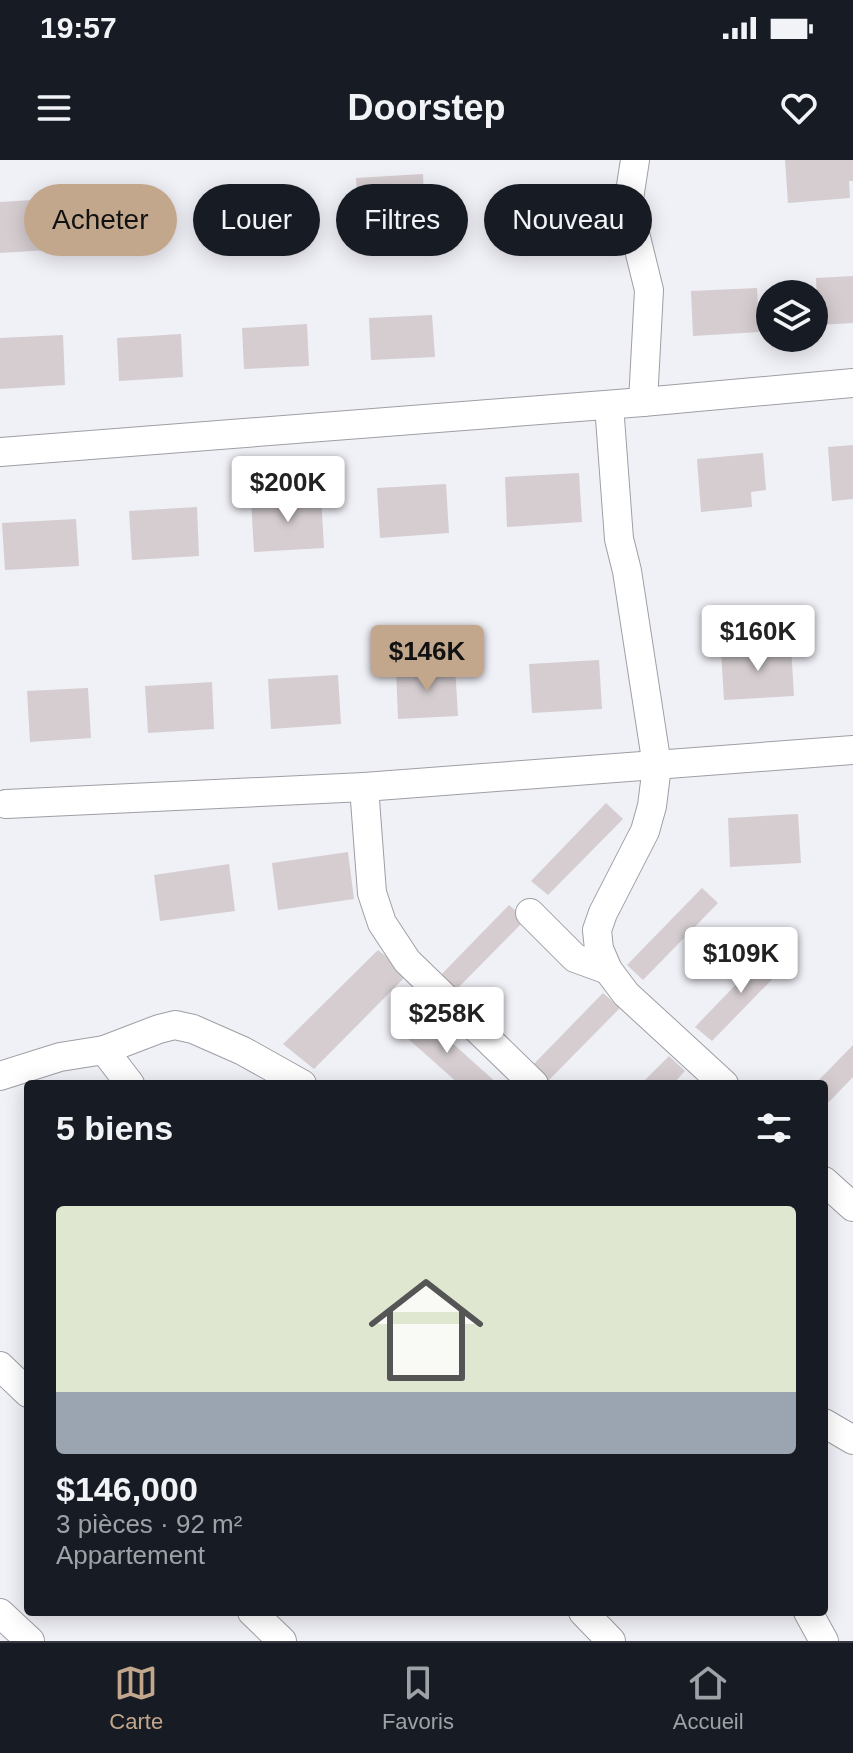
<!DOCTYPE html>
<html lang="fr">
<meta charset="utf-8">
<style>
:root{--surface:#171b24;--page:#242831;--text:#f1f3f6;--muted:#9ea1a6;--line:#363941;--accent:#c2a78c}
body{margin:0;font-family:Arial,sans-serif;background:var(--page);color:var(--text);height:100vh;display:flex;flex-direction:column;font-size:30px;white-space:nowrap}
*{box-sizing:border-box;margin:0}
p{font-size:26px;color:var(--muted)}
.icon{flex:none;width:44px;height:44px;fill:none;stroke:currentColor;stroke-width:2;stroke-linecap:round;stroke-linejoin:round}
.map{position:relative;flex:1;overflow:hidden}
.panel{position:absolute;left:24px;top:920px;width:804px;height:536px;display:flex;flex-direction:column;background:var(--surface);border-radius:8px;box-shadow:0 4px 20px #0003}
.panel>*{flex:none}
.banner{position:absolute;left:24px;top:24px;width:806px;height:72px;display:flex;gap:16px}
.fabs{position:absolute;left:756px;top:120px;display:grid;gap:16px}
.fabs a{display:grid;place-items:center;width:72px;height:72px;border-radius:50%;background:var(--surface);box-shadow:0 4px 20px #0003;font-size:40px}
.price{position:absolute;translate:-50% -68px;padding:0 18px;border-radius:8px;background:#fff;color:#222;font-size:26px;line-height:52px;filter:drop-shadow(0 2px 4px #0008)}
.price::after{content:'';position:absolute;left:50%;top:48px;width:24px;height:18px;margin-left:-12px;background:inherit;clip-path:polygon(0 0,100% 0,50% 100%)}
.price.selected{background:var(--accent);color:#111}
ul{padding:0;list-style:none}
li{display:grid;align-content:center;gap:16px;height:424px;padding:0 32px}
li span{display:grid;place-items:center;height:248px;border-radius:8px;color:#555}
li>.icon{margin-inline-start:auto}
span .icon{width:144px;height:144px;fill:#fffc;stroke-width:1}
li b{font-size:34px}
h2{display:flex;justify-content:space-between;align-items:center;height:96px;padding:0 32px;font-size:34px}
.pill{padding:0 28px;border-radius:36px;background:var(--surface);box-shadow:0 4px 20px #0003;font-size:28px;line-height:72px}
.pill.selected{background:var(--accent);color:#111}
.status{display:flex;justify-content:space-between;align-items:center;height:56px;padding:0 40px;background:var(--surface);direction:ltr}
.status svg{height:22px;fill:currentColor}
header{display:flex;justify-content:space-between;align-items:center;height:104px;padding:0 32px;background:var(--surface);font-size:36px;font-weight:600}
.dock{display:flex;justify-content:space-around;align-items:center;height:112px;border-top:2px solid var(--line);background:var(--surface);font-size:22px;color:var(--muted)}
.dock a{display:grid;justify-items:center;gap:4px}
.dock .selected{color:var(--accent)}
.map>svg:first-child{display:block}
</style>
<div class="status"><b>19:57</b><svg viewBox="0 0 49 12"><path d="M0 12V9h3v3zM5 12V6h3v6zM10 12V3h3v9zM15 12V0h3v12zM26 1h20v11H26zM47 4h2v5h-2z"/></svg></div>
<header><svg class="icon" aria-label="menu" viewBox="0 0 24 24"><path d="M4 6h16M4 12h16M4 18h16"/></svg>Doorstep<svg class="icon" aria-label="heart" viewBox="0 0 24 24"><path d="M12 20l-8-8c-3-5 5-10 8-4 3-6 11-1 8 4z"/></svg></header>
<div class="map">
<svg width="853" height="1481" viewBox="0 0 853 1481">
<rect width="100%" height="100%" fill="#f0f0f7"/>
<!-- building -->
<g fill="#d5cdd0">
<polygon points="785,0 853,0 853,21 849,21 850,38 788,43"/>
<polygon points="423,14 425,61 359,65 356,18"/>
<polygon points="296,27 299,70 234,74 232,30"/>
<polygon points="160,38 162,82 106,85 104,41"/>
<polygon points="47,39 49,90 0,93 0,42"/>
<polygon points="853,116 853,163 818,165 816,118"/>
<polygon points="757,128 759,172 693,176 691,131"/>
<polygon points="432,155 435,197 371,200 369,158"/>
<polygon points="307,164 309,206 244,209 242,168"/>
<polygon points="181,174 183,217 119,221 117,178"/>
<polygon points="63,175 65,225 0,229 0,178"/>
<polygon points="853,285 853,339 832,341 828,287"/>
<polygon points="763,293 766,330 751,332 752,347 701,352 697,299"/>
<polygon points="579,313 582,362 507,367 505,317"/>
<polygon points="446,324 449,373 380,378 377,328"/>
<polygon points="321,335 324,388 254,392 251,339"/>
<polygon points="197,347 199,396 132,400 129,351"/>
<polygon points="76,359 79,406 5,410 2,363"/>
<polygon points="791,486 794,536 724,540 721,490"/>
<polygon points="599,500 602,549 532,553 529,504"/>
<polygon points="455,506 458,556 398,559 396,510"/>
<polygon points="338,515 341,564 271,569 268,519"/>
<polygon points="212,522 214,569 148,573 145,526"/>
<polygon points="88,528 91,578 30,582 27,531"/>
<polygon points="606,643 623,659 548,735 531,721"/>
<polygon points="798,654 801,703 730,707 728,658"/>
<polygon points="348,692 354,739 278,750 272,703"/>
<polygon points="229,704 235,751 160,761 154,715"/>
<polygon points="702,728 718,743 643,820 627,805"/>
<polygon points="509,745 526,759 450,836 434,822"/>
<polygon points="770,789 787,804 712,881 695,867"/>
<polygon points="378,790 408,814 314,909 283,884"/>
<polygon points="603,833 620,848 545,924 528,910"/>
<polygon points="423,857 498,924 459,924 405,876"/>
<polygon points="853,885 853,917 824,947 824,924 815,924"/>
<polygon points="669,896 685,911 673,924 641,924"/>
</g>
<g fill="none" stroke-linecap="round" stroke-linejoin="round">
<defs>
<g id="minor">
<polyline points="635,0 628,45 649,130 643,242"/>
<polyline points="609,245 619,379 627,411 657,606 652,646 645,671 603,753 597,770 599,789 608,810 626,834 724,924"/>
<polyline points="0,292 643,242 853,223"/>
<polyline points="364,627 372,733 382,763 407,801 534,924"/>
<polyline points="6,644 364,627 853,590"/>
<polyline points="530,753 575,798 608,810"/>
<polyline points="104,890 130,924"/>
<polyline points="0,916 60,897 104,890 159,869 175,865 193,869 243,891 302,924"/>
<polyline points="824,1021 853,1047"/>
<polyline points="0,1206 28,1233"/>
<polyline points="824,1263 853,1280"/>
<polyline points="252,1452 282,1481"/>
<polyline points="583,1452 611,1481"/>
<polyline points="808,1452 824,1481"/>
<polyline points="0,1453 30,1481"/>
</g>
</defs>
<!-- minor casing -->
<use href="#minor" stroke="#9e9ea5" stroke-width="30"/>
<!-- minor -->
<use href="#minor" stroke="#fff" stroke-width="28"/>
</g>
</svg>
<div class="fabs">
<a><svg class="icon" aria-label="layers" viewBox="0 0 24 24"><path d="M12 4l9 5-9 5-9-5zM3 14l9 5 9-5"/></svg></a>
</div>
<b class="price" style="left:288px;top:364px">$200K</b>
<b class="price" style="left:758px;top:513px">$160K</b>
<b class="price selected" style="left:427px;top:533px">$146K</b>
<b class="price" style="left:741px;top:835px">$109K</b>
<b class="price" style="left:447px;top:895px">$258K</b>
<div class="banner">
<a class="pill selected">Acheter</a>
<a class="pill">Louer</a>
<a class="pill">Filtres</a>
<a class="pill">Nouveau</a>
</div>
<section class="panel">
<h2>5 biens<svg class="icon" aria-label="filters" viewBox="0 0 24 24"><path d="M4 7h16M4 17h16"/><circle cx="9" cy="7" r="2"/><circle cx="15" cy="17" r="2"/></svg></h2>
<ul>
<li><span style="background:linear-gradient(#dfe7d0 75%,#9aa5b1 0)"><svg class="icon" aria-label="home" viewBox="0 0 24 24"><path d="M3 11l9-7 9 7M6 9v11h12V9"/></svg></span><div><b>$146,000</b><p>3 pièces · 92 m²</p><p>Appartement</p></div></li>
</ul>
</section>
</div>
<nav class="dock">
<a class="selected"><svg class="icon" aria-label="map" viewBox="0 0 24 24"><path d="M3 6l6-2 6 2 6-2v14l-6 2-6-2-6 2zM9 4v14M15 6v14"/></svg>Carte</a>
<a><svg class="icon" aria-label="saved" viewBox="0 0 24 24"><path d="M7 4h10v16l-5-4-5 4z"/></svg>Favoris</a>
<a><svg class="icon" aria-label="home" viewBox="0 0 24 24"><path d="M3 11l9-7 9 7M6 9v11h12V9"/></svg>Accueil</a>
</nav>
